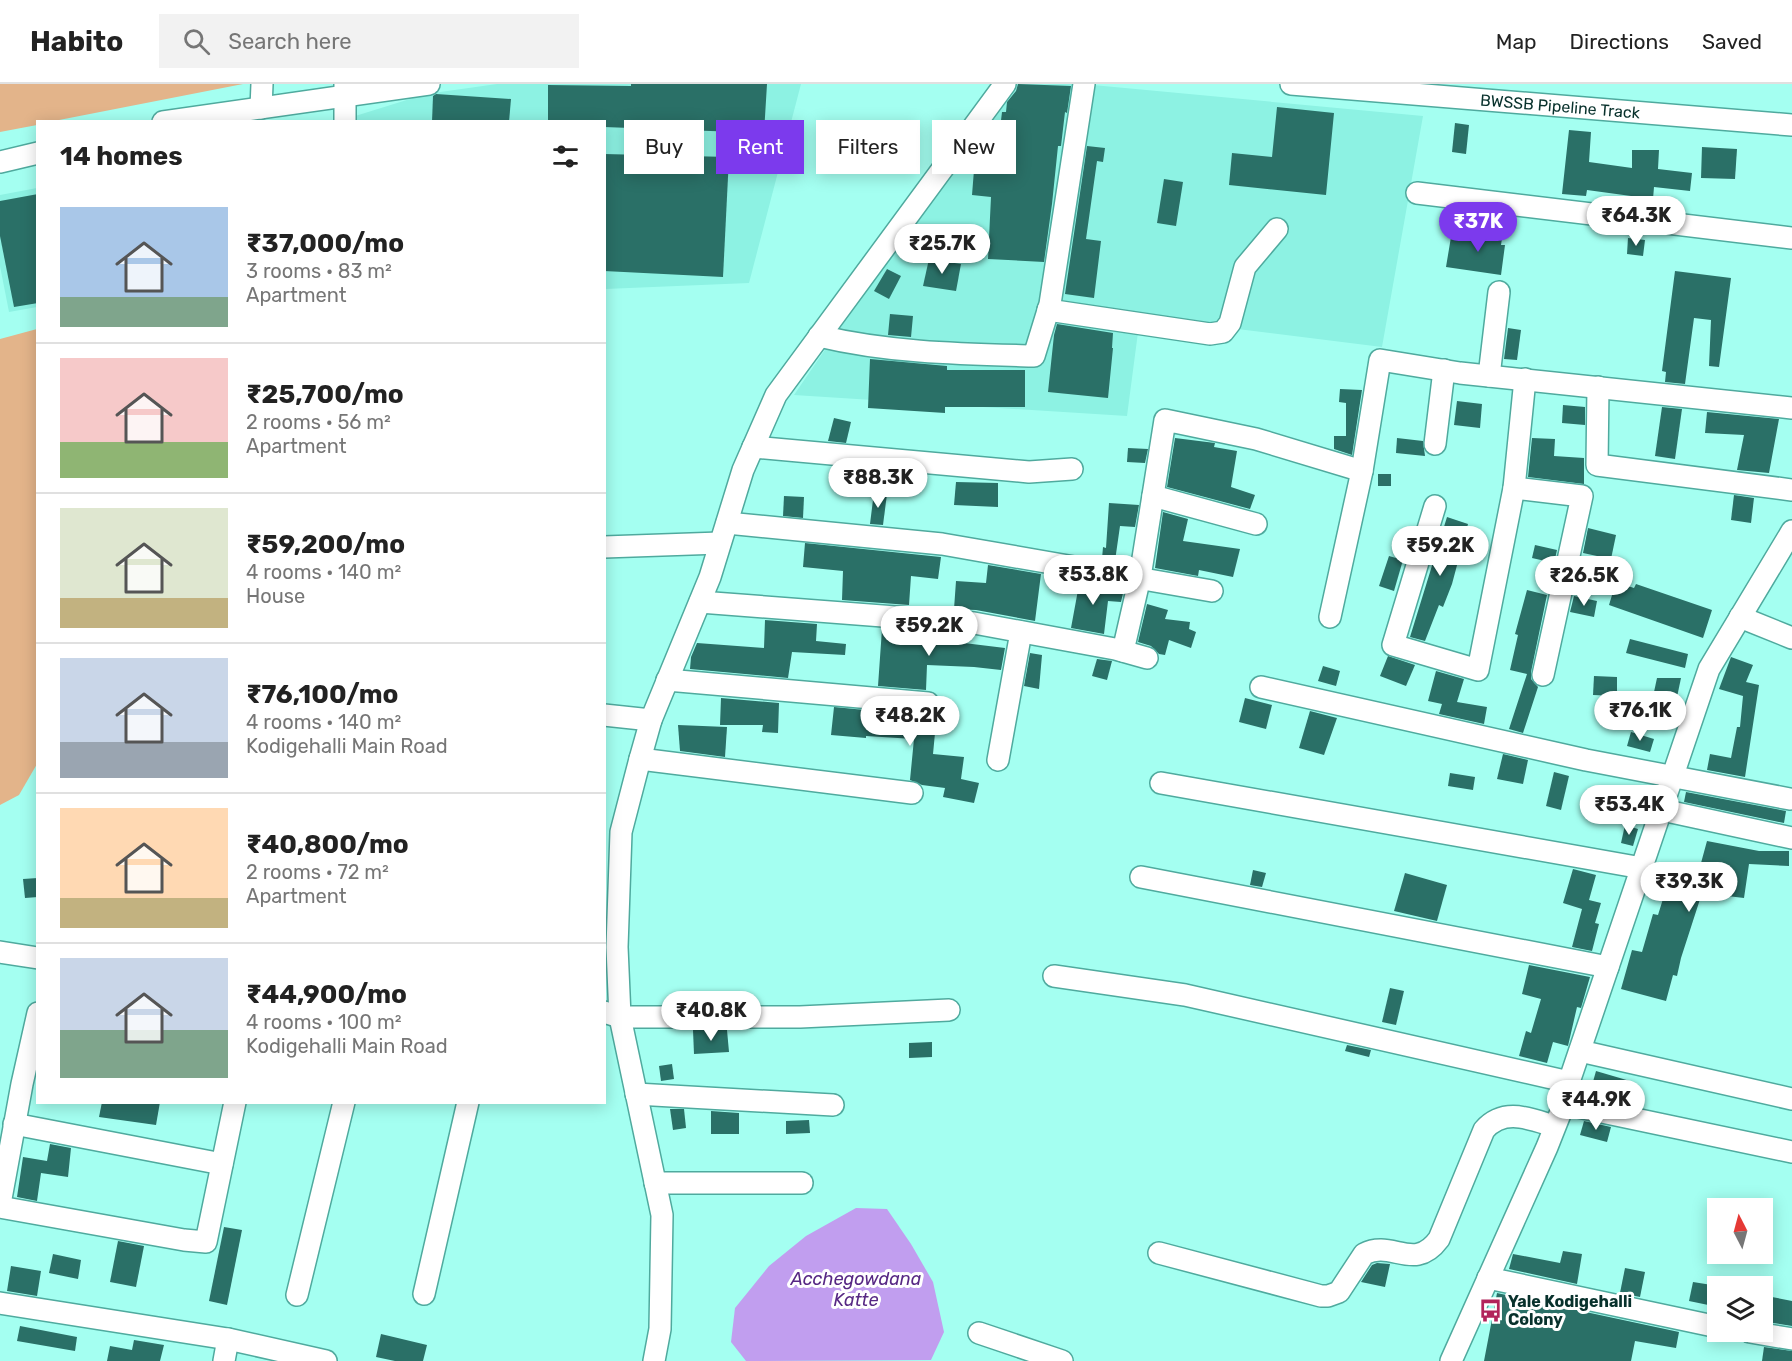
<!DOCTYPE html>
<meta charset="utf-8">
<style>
:root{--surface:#fff;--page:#f2f2f2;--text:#222;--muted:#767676;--line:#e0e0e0;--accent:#7c3aed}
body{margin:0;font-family:Rubik,sans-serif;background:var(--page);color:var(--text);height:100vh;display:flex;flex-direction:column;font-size:22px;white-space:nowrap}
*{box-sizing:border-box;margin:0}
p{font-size:20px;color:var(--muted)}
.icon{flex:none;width:33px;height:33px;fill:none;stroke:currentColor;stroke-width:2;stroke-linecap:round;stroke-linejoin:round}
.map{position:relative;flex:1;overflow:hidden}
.drawer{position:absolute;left:36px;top:36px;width:570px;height:984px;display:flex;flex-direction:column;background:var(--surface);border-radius:0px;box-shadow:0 3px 15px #0003}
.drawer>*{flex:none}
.hud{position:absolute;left:624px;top:36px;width:570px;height:54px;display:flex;gap:12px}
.needle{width:39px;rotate:354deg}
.tools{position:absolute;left:1707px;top:1114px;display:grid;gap:12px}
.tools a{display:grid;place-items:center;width:66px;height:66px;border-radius:0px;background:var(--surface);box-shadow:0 3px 15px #0003;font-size:30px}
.price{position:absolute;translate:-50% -51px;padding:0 14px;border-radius:21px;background:#fff;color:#222;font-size:20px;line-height:39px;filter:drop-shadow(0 2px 3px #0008)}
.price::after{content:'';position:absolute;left:50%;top:36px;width:18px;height:14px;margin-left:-9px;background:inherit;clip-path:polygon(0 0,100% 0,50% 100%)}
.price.current{background:var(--accent);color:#fff}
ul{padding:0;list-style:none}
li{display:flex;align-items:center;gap:18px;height:150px;padding:0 24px}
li+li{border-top:2px solid var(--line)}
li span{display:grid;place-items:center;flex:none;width:168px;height:120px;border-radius:0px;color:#555}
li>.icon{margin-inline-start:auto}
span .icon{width:72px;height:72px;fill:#fffc;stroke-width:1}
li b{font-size:26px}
h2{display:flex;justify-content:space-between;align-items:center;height:72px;padding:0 24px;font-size:26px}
.chip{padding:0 21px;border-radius:0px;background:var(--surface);box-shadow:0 3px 15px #0003;font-size:21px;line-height:54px}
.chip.current{background:var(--accent);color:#fff}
header{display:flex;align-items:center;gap:36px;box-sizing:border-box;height:84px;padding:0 30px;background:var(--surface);border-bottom:2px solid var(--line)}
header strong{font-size:28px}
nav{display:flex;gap:33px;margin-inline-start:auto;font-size:21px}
.search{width:420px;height:54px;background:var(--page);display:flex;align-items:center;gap:15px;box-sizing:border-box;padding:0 21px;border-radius:0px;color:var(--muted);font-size:22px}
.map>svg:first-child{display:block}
</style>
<header>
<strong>Habito</strong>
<div class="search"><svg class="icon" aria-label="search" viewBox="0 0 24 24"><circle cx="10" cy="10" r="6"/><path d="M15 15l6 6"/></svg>Search here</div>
<nav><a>Map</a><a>Directions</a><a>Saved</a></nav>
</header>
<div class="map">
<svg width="1792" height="1277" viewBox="0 0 1792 1277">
<rect width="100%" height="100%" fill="#a4fff1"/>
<!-- built -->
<g fill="#8df2e3">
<polygon points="497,0 801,0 749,199 605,205 604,38 336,38 426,10"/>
<polygon points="1007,0 1082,0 1423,32 1382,263 1140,233 1127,332 794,311"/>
<polygon points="37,104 37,223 9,228 0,182 0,111"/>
</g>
<!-- green -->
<g fill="#e3b48a">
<polygon points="0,0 243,0 54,37 38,38 37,41 0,48"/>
<polygon points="37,245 37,680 19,711 0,721 0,255"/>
</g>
<!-- water -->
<polygon fill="#c19eef" points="856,1124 887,1125 911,1160 933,1198 944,1248 931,1276 746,1277 731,1258 735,1224 769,1182 806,1152"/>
<!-- building -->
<g fill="#2a7067">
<polygon points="631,0 767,0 764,49 604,43 604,38 548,38 548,1 631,2"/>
<polygon points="1018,0 1071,2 1067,29 1065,28 1061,62 1058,62 1052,120 1044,178 988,175 991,113 972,111 976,61 998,62 1002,28 1006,28 1007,18 1016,7"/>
<polygon points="436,10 511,15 509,38 432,38 433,12"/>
<polygon points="1277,23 1334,29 1326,111 1229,101 1232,69 1272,73"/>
<polygon points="1455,39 1469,41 1466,70 1452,68"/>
<polygon points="1569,46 1591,48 1589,78 1632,84 1632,66 1659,66 1658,85 1692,89 1690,107 1654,103 1653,115 1587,106 1586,112 1562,110"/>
<polygon points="1087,62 1105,64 1103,78 1097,77 1086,155 1101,157 1094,214 1065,210"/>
<polygon points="1702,63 1737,65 1735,95 1701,94"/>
<polygon points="604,70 729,73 723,193 604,187"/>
<polygon points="1164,95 1183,98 1176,142 1157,139"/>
<polygon points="38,110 38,219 14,223 0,152 0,117"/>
<polygon points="1477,144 1503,148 1501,161 1505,161 1501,191 1446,183 1451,153 1474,157"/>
<polygon points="1628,154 1645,156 1643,172 1627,170"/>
<polygon points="929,175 961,180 956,207 923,202"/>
<polygon points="887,185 901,192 889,215 874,207"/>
<polygon points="1675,187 1731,194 1719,283 1709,282 1711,236 1694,234 1685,300 1665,298 1666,288 1662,287"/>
<polygon points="890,230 913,232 911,253 888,251"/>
<polygon points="1057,240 1113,249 1112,264 1113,264 1108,314 1048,308 1054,251"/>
<polygon points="1508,244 1521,246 1517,276 1504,275"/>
<polygon points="870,275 947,282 947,286 1025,286 1025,323 945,323 945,329 868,324"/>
<polygon points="1340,305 1362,306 1352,371 1334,365 1334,352 1346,352 1346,319 1339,318"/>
<polygon points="1457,317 1482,320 1480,344 1454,341"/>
<polygon points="1563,321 1585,323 1585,341 1562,339"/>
<polygon points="1662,323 1682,325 1675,375 1655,372"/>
<polygon points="1707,328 1779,335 1769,389 1737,386 1744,351 1705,349"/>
<polygon points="834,334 851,338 846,359 828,357"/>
<polygon points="1175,354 1215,359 1214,363 1237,367 1231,403 1255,411 1250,425 1167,403"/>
<polygon points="1397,354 1423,357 1425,372 1396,369"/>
<polygon points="1532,354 1555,355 1554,372 1584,374 1584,400 1528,393"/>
<polygon points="1128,364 1148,365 1145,379 1127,378"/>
<rect x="1378" y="390" width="13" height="12"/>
<polygon points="956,398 998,399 998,423 954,421"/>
<polygon points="874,408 887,410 883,441 870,440"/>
<polygon points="1734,411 1754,414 1751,439 1731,436"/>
<polygon points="784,412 804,413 803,434 783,432"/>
<polygon points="1109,419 1139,421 1135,443 1120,442 1115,477 1102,475 1103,463 1106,464"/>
<polygon points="1163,428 1188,435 1183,457 1240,465 1233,493 1199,486 1198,492 1155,484"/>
<polygon points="1447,433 1468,440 1452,500 1443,523 1439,521 1425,557 1410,553"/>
<polygon points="1588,444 1616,451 1611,475 1583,469"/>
<polygon points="805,459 941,473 938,495 911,492 909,521 842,516 843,487 803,483"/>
<polygon points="1535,461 1557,466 1554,479 1532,474"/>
<polygon points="1389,472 1403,476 1394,507 1379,502"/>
<polygon points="988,481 1041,490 1035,537 976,526 954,525 956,497 986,499"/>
<polygon points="1076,496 1124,505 1121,518 1108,517 1104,550 1071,544 1078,506 1074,506"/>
<polygon points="1616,498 1634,504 1636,500 1712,526 1703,554 1609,521"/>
<polygon points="1527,506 1547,511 1531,588 1531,595 1538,603 1523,649 1509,645 1527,590 1510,586 1518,551 1515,550"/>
<polygon points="1574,512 1597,517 1594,533 1570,528"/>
<polygon points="1147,520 1168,526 1165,535 1190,538 1189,545 1196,548 1191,564 1169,556 1165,571 1159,570 1151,562 1138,558"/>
<polygon points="765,536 817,540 816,557 846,560 845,571 792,568 788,594 690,585 691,573 697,559 764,564"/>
<polygon points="882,545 964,551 964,559 1005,564 1001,586 974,583 927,581 926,606 878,602"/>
<polygon points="1630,555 1688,570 1685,584 1626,569"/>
<polygon points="1030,569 1042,571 1039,605 1024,602"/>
<polygon points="1388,572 1415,581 1406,602 1380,592"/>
<polygon points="1731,573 1753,581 1746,598 1759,601 1745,693 1707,686 1710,670 1731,674 1737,643 1740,643 1743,612 1719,605"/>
<polygon points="1097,575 1112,577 1107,596 1092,592"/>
<polygon points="1323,582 1340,587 1336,602 1318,597"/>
<polygon points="1436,587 1464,595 1457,618 1487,623 1484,640 1439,630 1442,620 1428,617"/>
<polygon points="1594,592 1617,593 1617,612 1593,611"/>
<polygon points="1657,594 1681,594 1677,613 1654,608"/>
<polygon points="721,614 779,619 778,649 762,648 763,641 720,641"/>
<polygon points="1245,614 1272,621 1266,645 1239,638"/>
<polygon points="834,623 927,632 937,628 933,670 964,673 961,695 979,699 974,719 943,713 945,704 922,701 910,696 914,655 866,652 866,654 831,651"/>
<polygon points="1310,627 1337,634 1324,671 1299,664"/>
<polygon points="678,641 727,643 725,673 680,667"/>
<polygon points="1631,648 1654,655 1650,668 1627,662"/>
<polygon points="1503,670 1528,676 1523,700 1497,695"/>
<polygon points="1554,688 1569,692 1561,726 1546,722"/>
<polygon points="1450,689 1475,693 1473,706 1448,702"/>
<polygon points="1617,704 1639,714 1634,726 1611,716"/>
<polygon points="1686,708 1786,727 1784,739 1684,718"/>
<polygon points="1625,741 1638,745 1633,762 1621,759"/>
<polygon points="1707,757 1759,767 1789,767 1789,782 1749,780 1744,814 1702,809 1681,874 1677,892 1673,891 1666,917 1621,905 1632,866 1642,868 1653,830 1658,831 1667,802 1662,801 1665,784 1698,790"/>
<polygon points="1573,785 1596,791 1589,816 1601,819 1595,839 1599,840 1592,867 1572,863 1582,825 1563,819"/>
<polygon points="1253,786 1266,789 1262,803 1250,801"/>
<polygon points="1405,789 1447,801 1437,837 1394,827"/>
<polygon points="38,794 38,813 25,814 23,795"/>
<polygon points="1529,881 1590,893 1581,924 1577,923 1568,962 1553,958 1547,979 1519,972 1526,947 1531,949 1541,915 1522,910"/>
<polygon points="1390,904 1404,907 1396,941 1382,938"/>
<polygon points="693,946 727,946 729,968 694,970"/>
<polygon points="932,958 932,973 909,974 909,959"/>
<polygon points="1347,961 1371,966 1369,973 1345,967"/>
<polygon points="672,980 674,995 661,997 659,982"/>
<polygon points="1596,987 1630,997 1624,1020 1589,1012"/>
<polygon points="102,1018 160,1018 156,1041 99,1033"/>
<polygon points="670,1025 684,1025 686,1044 673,1046"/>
<polygon points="711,1027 739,1029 739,1050 711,1050"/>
<polygon points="809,1036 810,1049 786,1050 786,1037"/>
<polygon points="1584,1037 1611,1043 1607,1058 1580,1051"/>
<polygon points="50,1060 71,1064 68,1093 41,1089 37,1117 17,1113 23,1073 47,1077"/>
<polygon points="224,1143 242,1146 227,1221 209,1217"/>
<polygon points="118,1157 144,1162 136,1203 110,1198"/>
<polygon points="1563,1167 1582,1170 1577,1200 1509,1185 1513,1170 1560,1179"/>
<polygon points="53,1170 81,1176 78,1195 49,1189"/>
<polygon points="1377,1179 1390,1180 1385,1203 1361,1198 1372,1181"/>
<polygon points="11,1182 41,1187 37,1212 7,1207"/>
<polygon points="1625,1184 1645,1188 1640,1213 1620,1209"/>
<polygon points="1693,1198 1718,1202 1718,1223 1689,1217"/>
<polygon points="1497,1209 1679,1248 1676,1264 1635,1257 1631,1277 1484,1277"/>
<polygon points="1772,1213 1792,1217 1792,1242 1767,1238"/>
<polygon points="20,1242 77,1253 75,1267 17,1257"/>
<polygon points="381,1250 427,1261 423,1277 395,1277 376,1273"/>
<polygon points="134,1256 164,1261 160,1277 107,1277 110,1262 132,1266"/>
<polygon points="1764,1263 1792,1267 1792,1277 1762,1277"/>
</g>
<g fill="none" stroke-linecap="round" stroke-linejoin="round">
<defs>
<g id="minor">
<path id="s1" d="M1291 0 1792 41"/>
<polyline points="261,24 262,0"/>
<polyline points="163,38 429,0"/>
<polyline points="345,38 345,0"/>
<polyline points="0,78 38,69"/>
<polyline points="1417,109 1792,154"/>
<polyline points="1048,226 1210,250 1223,248 1230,239 1245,183 1277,145"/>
<path d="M819 252C890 269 962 270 1034 272L1050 220 1084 0"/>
<polyline points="1489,292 1499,208"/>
<polyline points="1525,295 1514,404 1582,412 1543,591"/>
<polyline points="1598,303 1597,381 1792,406"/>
<polyline points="1435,360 1444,286"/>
<polyline points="753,363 1029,388 1072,385"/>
<polyline points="1153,412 1256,440"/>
<polyline points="1435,422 1393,561 1478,586 1514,404"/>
<polyline points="727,439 942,460 1212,507"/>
<polyline points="604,463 720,459"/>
<polyline points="700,518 974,539 1115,565 1147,574"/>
<polyline points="1330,533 1362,387 1380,276 1460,289 1792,324"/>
<polyline points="1740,533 1792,554"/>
<polyline points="1123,567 1140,493 1165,336 1256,355 1362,387"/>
<polyline points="667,596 928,619"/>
<polyline points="1261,603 1586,676 1790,715"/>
<polyline points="604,631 651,636"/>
<polyline points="640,675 912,709"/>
<polyline points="998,676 1021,548"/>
<polyline points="1161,699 1642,784"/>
<polyline points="1662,726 1792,754"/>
<polyline points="1141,793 1608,883"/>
<polyline points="0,868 38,874"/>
<polyline points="1054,892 1185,911 1569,998"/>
<polyline points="604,928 620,933 800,933 949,926"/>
<polyline points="1580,967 1792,1015"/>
<polyline points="636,1010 833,1021"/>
<polyline points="1564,1020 1792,1068"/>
<polyline points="14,1040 222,1080"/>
<polyline points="655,1099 802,1099"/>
<polyline points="0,1120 22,1000 38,929"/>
<polyline points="0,1123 184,1156 206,1158 235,1018"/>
<path d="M1159 1169 1321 1212H1328L1339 1208 1364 1170C1392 1155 1414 1189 1439 1155L1484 1046C1504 1023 1530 1035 1554 1042"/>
<polyline points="1488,1194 1718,1243"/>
<polyline points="424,1210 468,1018"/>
<polyline points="297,1211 344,1018"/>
<polyline points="0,1219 228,1255 326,1277"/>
<polyline points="1750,1248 1792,1255"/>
<polyline points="979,1249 1062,1277"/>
<polyline points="224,1277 228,1255"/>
<polyline points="654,1277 660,1245 662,1131 620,933 617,863 621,748 640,675 651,636 710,493 743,386 776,311 1005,0"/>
<polyline points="1451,1277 1547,1063 1564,1020 1569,998 1709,585 1792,447"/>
</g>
</defs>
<!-- minor casing -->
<use href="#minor" stroke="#4faa9e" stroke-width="24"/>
<!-- minor -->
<use href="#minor" stroke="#fff" stroke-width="21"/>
</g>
<!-- icons -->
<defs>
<symbol id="bus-bare" viewBox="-9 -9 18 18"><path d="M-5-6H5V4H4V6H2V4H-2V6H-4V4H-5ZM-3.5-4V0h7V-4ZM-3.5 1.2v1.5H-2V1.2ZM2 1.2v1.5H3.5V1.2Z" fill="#b2245b" stroke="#fff" stroke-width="2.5" paint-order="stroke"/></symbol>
</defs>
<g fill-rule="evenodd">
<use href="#bus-bare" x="1474" y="1210" width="33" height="33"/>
</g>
<g text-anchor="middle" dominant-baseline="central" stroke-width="6" stroke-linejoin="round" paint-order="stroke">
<!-- street labels -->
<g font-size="16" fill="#08312c" stroke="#fff">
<text stroke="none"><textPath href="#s1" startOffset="270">BWSSB Pipeline Track</textPath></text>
</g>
<!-- poi labels -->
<g font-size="16" font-weight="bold" fill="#08312c" stroke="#fff" text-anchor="start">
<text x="1508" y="1217">Yale Kodigehalli<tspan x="1508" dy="18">Colony</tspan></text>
</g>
<!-- water labels -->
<g font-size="18" font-style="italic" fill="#572884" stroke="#fff">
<text x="856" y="1195">Acchegowdana<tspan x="856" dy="21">Katte</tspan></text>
</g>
</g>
</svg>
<div class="tools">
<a><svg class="needle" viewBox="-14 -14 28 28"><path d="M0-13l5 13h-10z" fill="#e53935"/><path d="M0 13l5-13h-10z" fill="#767676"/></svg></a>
<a><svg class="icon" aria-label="layers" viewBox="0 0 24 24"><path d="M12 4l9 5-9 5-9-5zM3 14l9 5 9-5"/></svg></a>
</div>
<b class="price" style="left:1636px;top:163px">₹64.3K</b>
<b class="price current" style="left:1478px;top:169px">₹37K</b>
<b class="price" style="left:942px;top:191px">₹25.7K</b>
<b class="price" style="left:878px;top:425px">₹88.3K</b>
<b class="price" style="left:1440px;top:493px">₹59.2K</b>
<b class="price" style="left:1093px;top:522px">₹53.8K</b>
<b class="price" style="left:1584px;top:523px">₹26.5K</b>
<b class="price" style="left:929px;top:573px">₹59.2K</b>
<b class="price" style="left:1640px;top:658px">₹76.1K</b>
<b class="price" style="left:910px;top:663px">₹48.2K</b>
<b class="price" style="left:1629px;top:752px">₹53.4K</b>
<b class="price" style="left:1689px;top:829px">₹39.3K</b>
<b class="price" style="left:711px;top:958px">₹40.8K</b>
<b class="price" style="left:1596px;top:1047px">₹44.9K</b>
<div class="hud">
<a class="chip">Buy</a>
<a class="chip current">Rent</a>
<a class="chip">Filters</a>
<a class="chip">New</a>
</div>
<section class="drawer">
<h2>14 homes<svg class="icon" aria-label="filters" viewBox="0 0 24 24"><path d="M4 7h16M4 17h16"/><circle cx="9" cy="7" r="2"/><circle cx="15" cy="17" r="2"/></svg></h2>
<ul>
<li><span style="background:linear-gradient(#a9c7e8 75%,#7fa58c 0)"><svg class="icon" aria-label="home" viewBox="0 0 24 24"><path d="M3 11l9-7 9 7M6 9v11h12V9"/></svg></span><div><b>₹37,000/mo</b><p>3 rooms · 83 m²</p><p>Apartment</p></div></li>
<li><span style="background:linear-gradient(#f6c9c9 70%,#8fb573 0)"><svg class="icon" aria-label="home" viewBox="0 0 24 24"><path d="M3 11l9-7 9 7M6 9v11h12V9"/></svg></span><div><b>₹25,700/mo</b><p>2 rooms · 56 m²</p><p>Apartment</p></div></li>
<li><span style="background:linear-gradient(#dfe7d0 75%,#c2b280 0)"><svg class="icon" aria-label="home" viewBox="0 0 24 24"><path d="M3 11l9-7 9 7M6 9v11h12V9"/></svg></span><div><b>₹59,200/mo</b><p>4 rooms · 140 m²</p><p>House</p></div></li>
<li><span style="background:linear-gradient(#c9d6e8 70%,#9aa5b1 0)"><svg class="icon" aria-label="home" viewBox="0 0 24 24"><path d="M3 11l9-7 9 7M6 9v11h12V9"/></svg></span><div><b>₹76,100/mo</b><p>4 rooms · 140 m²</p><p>Kodigehalli Main Road</p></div></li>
<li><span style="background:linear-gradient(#ffd9b3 75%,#c2b280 0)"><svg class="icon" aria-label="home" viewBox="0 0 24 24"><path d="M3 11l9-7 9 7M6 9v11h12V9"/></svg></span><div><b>₹40,800/mo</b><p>2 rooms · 72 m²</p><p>Apartment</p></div></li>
<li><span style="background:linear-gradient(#c9d6e8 60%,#7fa58c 0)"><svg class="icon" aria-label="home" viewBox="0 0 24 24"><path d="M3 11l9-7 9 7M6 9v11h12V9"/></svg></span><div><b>₹44,900/mo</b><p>4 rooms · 100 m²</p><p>Kodigehalli Main Road</p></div></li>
</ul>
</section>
</div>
